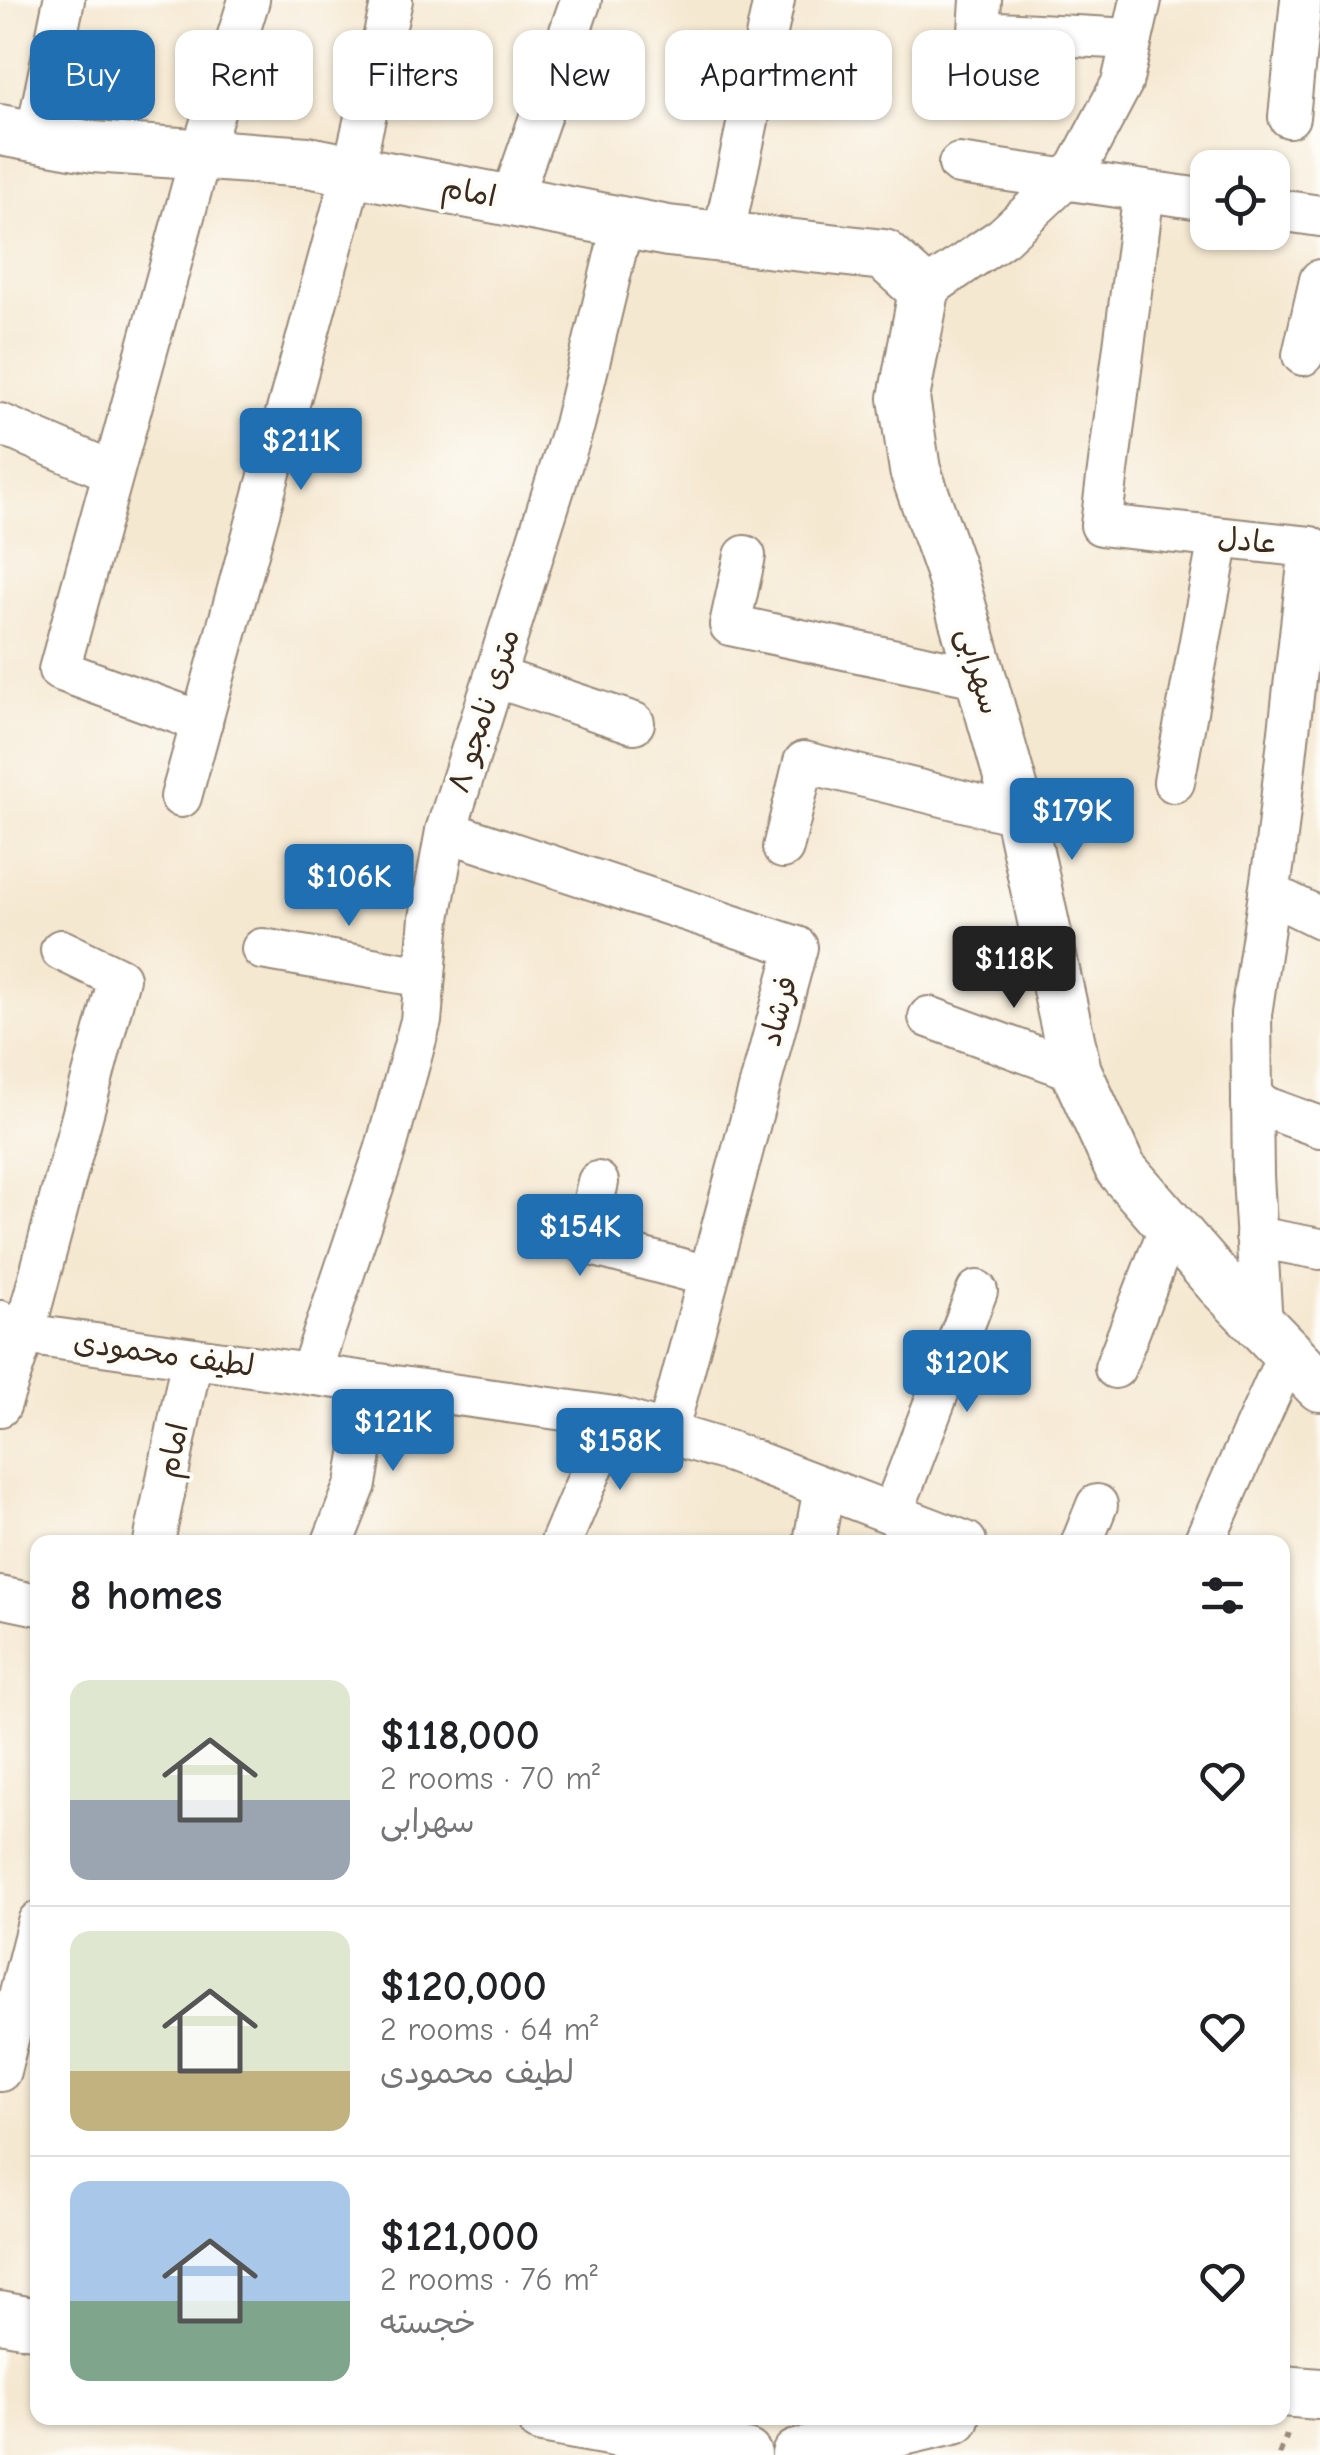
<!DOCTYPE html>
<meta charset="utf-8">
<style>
:root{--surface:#fff;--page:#f2f2f2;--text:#202124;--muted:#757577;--line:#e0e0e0;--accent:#1f6fb2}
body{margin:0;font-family:"Comic Neue","Playpen Sans Arabic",sans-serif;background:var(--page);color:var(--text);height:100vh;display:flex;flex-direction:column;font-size:38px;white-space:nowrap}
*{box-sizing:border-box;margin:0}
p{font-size:32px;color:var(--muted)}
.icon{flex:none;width:55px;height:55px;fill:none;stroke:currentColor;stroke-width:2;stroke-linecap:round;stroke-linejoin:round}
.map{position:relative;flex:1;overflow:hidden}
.drawer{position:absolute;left:30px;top:1535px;width:1260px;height:890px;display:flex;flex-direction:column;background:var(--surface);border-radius:20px;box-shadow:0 2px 8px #0004}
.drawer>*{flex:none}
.banner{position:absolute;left:30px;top:30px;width:1260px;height:90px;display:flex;gap:20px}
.controls{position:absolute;left:1190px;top:150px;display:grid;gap:20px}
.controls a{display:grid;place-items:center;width:100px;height:100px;border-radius:20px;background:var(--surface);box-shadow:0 2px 8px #0004;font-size:50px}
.price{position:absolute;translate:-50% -85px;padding:0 22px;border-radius:10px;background:var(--accent);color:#fff;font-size:32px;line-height:65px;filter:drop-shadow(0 2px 5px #0008)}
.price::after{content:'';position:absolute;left:50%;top:60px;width:30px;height:22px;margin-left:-15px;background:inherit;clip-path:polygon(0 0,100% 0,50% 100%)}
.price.on{background:#222;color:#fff}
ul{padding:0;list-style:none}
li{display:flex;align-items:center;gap:30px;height:250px;padding:0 40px}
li+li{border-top:2px solid var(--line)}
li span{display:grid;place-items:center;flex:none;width:280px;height:200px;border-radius:20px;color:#555}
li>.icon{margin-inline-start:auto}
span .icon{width:120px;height:120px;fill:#fffc;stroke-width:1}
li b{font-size:42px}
h2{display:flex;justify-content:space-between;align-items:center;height:120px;padding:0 40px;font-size:42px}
.chip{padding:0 35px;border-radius:20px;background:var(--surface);box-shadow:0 2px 8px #0004;font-size:35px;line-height:90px}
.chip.on{background:var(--accent);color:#fff}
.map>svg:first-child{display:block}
</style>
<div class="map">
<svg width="1320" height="2455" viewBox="0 0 1320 2455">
<rect width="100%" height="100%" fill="#fdfcf7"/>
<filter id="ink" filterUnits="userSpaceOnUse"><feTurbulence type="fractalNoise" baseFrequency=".01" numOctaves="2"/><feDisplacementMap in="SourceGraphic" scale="20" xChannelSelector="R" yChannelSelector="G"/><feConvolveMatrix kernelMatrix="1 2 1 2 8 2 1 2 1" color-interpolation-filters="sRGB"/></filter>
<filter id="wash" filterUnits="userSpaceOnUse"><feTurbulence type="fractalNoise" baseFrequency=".0048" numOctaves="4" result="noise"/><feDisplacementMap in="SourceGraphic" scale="40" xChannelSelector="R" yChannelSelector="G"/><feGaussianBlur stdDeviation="2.25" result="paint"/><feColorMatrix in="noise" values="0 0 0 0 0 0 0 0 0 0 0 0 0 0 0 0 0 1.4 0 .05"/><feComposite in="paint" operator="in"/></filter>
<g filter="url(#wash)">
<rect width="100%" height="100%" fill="#f5e8d1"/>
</g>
<g filter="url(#ink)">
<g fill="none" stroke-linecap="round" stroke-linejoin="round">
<defs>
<g id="minor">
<polyline points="981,0 979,31 1132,39"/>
<polyline points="1289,117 1301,0"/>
<polyline points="36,136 64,0"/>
<polyline points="959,164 1208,200"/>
<polyline points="1144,191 1101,525 1310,547 1275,854 1251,1014 1253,1176 1262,1326"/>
<polyline points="511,200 581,0"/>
<polyline points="1272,209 1320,216"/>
<polyline points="723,237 774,0"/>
<polyline points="924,291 1003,237 1077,168 1122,83 1141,0"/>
<polyline points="1303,355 1320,280"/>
<polyline points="0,424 113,472"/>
<polyline points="745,556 730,625 982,678"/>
<polyline points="495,677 634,723"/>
<polyline points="202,722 59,670 201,154 249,0"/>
<polyline points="1174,782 1219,538"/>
<polyline points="181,797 353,170 392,0"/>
<polyline points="446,831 797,947 667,1433"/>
<polyline points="783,848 804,762 1020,815"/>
<polyline points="1269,893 1320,918"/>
<polyline points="262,949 424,977"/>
<polyline points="929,1017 1076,1071"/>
<polyline points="1252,1102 1320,1127"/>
<polyline points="598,1182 584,1243 708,1276"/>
<polyline points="1256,1237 1320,1249"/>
<polyline points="0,1321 24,1334 614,1417 731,1452 966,1542"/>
<polyline points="1115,1368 1170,1226"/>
<polyline points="310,1374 385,1151 421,1021 430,918 446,831 574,425 623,222"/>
<polyline points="0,1406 24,1334 119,978 61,950"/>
<polyline points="892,1514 977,1291"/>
<polyline points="154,1542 192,1358"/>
<polyline points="333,1542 356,1484 373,1383"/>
<polyline points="561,1542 614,1417"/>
<polyline points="814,1542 824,1488"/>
<polyline points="1082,1542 1097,1505"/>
<polyline points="1204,1542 1288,1354"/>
<polyline points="0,1597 38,1605"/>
<polyline points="0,2071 38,1922"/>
</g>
<g id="tertiary">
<polyline points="0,130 93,147 308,162 668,231 884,255 924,291 904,398 915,470 950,569 1020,815 1076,1071 1120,1168 1221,1284 1320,1386"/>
<polyline points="0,2317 38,2324"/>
<polyline points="1282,2391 1320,2394"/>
<polyline points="542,2418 746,2455"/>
<polyline points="797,2455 954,2418"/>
</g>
</defs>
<!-- minor casing -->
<use href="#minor" stroke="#988978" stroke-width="44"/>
<!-- tertiary casing -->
<use href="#tertiary" stroke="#988978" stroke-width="54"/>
<!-- path -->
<polyline stroke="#988978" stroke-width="6" stroke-dasharray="8 8" stroke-linecap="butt" points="1279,2455 1287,2435"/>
<!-- minor -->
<use href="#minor" stroke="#fff" stroke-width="40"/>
<!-- tertiary -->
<use href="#tertiary" stroke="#fff" stroke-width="50"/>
</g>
</g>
<g text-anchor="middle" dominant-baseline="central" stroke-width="8" stroke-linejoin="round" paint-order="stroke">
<!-- street labels -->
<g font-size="30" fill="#3b2a1e" stroke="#fdfcf7">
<text transform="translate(469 192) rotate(11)">امام</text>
<text transform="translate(1248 541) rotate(6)">عادل</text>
<text transform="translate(979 671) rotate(74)">سهرابی</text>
<text transform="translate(484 711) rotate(-72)">۸ متری نامجو</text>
<text transform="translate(779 1011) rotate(-75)">فرشاد</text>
<text transform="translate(164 1354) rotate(8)">لطیف محمودی</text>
<text transform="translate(173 1450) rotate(-78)">امام</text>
</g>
</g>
</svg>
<div class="controls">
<a><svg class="icon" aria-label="locate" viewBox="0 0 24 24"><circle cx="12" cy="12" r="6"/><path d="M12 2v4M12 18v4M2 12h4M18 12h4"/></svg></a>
</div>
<b class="price" style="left:301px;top:493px">$211K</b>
<b class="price" style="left:1072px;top:863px">$179K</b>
<b class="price" style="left:349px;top:929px">$106K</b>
<b class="price on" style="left:1014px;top:1011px">$118K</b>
<b class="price" style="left:580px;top:1279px">$154K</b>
<b class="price" style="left:967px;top:1415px">$120K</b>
<b class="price" style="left:393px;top:1474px">$121K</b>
<b class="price" style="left:620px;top:1493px">$158K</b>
<div class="banner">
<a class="chip on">Buy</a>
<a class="chip">Rent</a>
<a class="chip">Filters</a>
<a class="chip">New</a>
<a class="chip">Apartment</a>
<a class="chip">House</a>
</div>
<section class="drawer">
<h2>8 homes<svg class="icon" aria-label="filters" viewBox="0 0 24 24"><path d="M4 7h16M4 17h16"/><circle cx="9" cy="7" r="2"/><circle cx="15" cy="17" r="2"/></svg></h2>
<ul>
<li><span style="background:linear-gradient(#dfe7d0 60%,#9aa5b1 0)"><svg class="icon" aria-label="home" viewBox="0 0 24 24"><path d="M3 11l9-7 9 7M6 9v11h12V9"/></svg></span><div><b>$118,000</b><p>2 rooms · 70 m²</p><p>سهرابی</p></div><svg class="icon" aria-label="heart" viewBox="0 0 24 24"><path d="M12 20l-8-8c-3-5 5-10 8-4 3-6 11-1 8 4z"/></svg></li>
<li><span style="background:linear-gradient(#dfe7d0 70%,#c2b280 0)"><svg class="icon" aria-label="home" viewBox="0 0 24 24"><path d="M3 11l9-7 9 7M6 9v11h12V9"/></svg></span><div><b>$120,000</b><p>2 rooms · 64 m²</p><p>لطیف محمودی</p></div><svg class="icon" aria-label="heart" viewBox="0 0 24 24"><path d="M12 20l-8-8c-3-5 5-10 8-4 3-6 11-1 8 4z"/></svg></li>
<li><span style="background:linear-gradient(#a9c7e8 60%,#7fa58c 0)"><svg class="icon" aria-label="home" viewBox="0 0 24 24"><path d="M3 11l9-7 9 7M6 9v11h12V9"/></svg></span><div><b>$121,000</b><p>2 rooms · 76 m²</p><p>خجسته</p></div><svg class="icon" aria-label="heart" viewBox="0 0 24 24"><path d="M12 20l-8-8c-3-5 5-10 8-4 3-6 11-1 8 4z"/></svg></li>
</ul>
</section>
</div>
